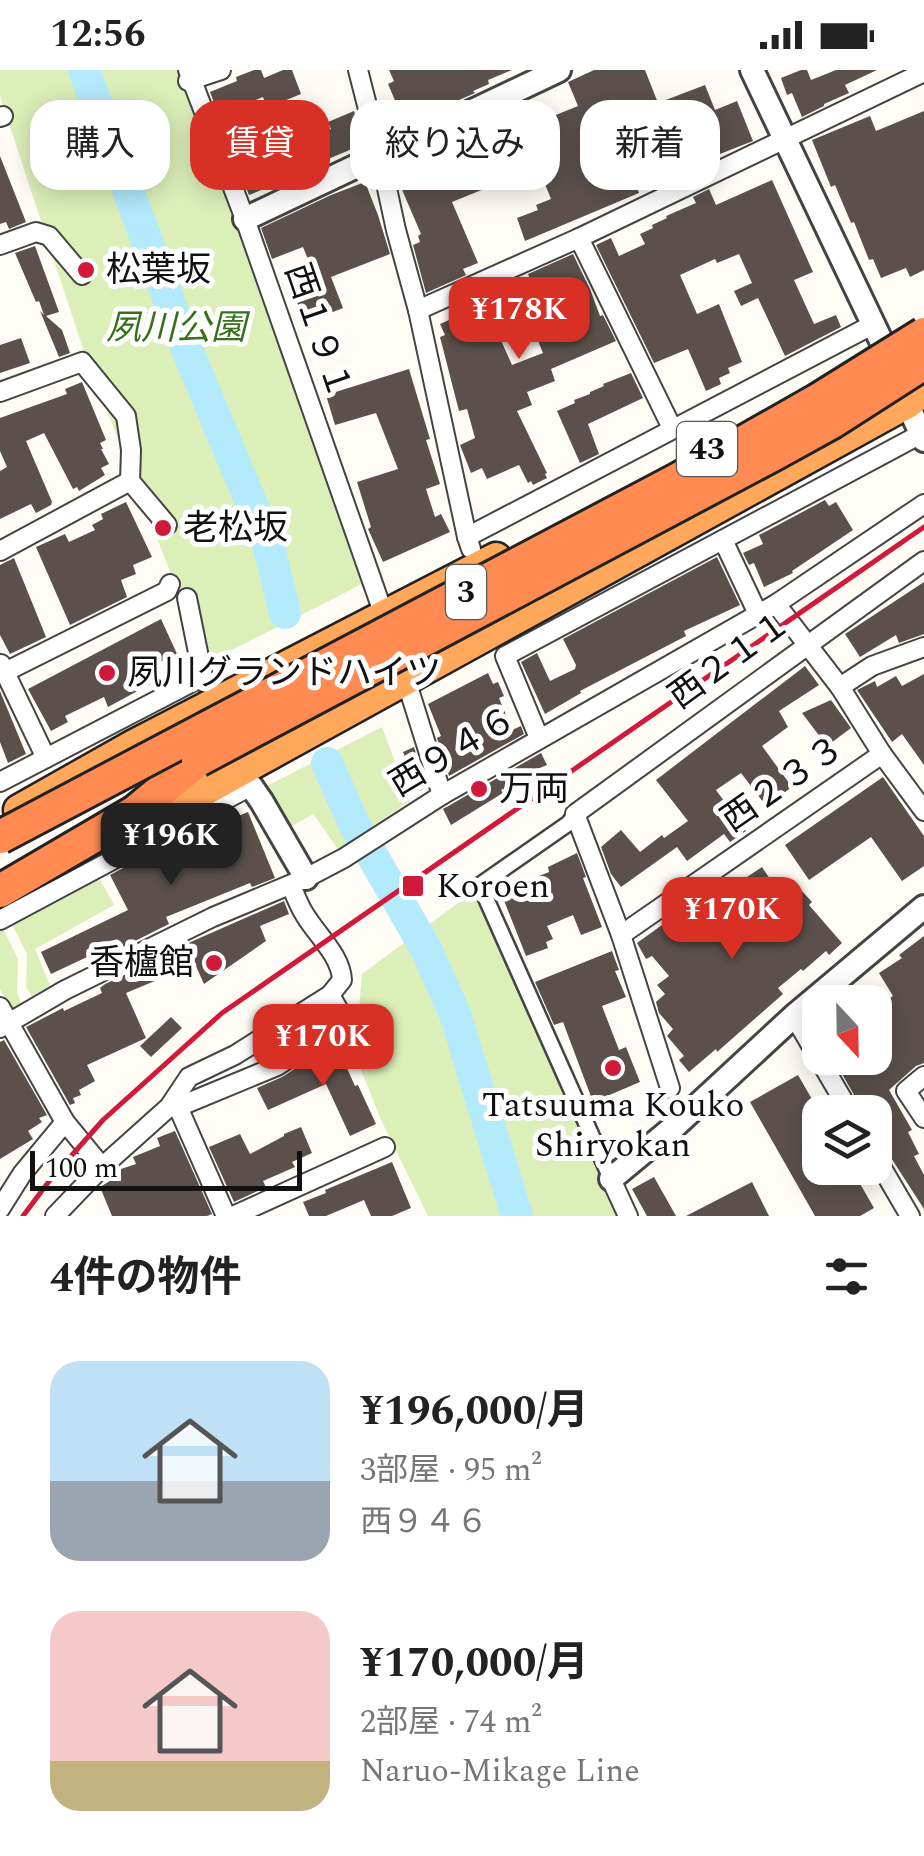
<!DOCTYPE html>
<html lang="ja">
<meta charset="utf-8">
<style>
:root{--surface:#fff;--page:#f2f2f2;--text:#222;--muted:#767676;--accent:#d93025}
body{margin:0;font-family:Spectral,"Noto Sans JP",serif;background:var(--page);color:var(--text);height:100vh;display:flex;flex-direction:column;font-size:38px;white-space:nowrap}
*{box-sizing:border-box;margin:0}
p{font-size:32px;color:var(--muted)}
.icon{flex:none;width:55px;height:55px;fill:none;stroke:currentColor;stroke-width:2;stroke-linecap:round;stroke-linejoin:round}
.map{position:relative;height:1146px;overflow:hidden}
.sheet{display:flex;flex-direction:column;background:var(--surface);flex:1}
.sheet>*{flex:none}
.banner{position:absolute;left:30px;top:30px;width:865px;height:90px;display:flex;gap:20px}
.needle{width:65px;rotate:158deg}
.fabs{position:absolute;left:802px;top:915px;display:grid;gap:20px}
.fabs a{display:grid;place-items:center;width:90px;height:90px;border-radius:20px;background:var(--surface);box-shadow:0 5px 25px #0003;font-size:50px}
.scale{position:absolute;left:30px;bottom:25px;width:272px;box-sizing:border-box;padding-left:10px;border:5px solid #111;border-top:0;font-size:28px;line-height:35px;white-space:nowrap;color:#111;-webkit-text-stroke:8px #fff;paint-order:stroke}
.price{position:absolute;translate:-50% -85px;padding:0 22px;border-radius:20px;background:var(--accent);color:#fff;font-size:32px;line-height:65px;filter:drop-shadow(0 2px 5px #0008)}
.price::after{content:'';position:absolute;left:50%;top:60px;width:30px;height:22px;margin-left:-15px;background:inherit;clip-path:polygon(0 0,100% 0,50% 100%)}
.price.on{background:#222;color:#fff}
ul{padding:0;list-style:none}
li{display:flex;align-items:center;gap:30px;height:250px;padding:0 50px}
li span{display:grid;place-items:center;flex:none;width:280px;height:200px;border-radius:30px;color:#555}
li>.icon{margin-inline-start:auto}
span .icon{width:120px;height:120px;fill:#fffc;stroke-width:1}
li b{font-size:42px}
h2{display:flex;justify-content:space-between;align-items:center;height:120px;padding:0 50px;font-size:42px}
.chip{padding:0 35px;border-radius:30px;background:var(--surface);box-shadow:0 5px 25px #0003;font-size:35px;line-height:90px}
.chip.on{background:var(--accent);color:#fff}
.status{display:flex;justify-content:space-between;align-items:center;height:70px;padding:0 50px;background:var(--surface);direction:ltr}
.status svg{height:28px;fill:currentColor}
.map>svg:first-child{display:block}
</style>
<div class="status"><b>12:56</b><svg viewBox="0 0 49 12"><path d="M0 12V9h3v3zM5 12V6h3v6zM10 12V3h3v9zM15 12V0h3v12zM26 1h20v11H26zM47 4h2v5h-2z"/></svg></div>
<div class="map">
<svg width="924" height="1146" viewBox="0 0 924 1146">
<rect width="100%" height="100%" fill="#fffcf5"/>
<!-- green -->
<g fill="#dcefb9">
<polygon points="0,0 180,0 254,193 353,467 352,486 364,513 206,593 84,282 0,26"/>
<polygon points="382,657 410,731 338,779 313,744 292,756 263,718"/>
<polygon points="100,809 114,835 35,879 50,915 32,926 26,917 27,884 13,856"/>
<polygon points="473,822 483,839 625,1146 428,1146 382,1052 355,985 362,904"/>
<polygon points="3,859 18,889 17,922 22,936 12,940 0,919 0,860"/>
</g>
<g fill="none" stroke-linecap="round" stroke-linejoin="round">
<!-- river -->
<g stroke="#b3eafc" stroke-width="32">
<polyline points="84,0 186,277 268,473 285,543"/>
<polyline points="327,693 354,754 426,879 455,944 517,1146"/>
</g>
</g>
<!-- building -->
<g fill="#5b504c" fill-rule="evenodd">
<polygon points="254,0 261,0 264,8 283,0 292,0 301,24 267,38 263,27 237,38 259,98 323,72 320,63 331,59 328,52 354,41 364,74 285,107 286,110 249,125 210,22 237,11 236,7"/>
<polygon points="389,0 512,0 488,10 489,14 473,21 475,23 425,45 426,47 406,56 388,14 394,11"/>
<polygon points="594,0 645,0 658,33 705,15 715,40 737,31 753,71 669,104 671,108 638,120 639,123 525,171 517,148 538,140 536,135 551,129 538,97 452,132 478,193 463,199 466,205 426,223 413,175 420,172 418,166 421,164 400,115 395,96 466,63 477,90 525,72 520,53 539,45 541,51 578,36 568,12"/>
<polygon points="801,0 807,0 811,10 836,0 877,0 845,15 849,23 824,34 824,36 802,47 792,23 787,25 781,8"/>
<polygon points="924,41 924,200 910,207 906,198 881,208 873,189 869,190 854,152 851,153 835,115 831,117 812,70 870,46 876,61"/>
<polygon points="0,86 26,152 9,159 6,152 0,154"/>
<polygon points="772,110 813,202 794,210 814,254 836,245 841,257 785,286 758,228 741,236 734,221 752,213 739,184 717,193 715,189 680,205 697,244 719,234 742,292 728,298 730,303 719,308 721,314 706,321 688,279 654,293 596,175 611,168 619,186 645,174 640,164 653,158 652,155 667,148 666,146 696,133 693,127 709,119 716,135"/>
<polygon points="365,112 378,145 390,184 331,207 343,238 305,253 295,227 319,217 303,177 272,189 261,158 331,125"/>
<polygon points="35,176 59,242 46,246 62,260 70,283 59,287 40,241 44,245 39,231 36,232 15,183"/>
<path d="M573 184 590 219 600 246 603 245 616 271 551 299 555 311 527 322 532 335 517 341 547 403 545 404 547 408 533 415 531 411 528 413 519 395 487 409 482 398 471 403 460 375 475 368 467 339 459 341 440 267 445 265 440 254 485 234 488 241 535 222 528 204ZM527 244 543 283 512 295 495 257Z"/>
<polygon points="21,268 30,293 0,303 0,275"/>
<polygon points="409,299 430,369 426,370 440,414 426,419 435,447 441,444 450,462 383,492 368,459 371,457 357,412 398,399 376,343 335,355 326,325"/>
<polygon points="631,303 643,328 588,354 599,384 580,393 557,341 575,333 574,330 590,324 590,322 604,316 603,314"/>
<polygon points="82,312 106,370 100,373 103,379 101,379 109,394 101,398 105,405 79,421 77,417 73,419 44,363 26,371 52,432 51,435 36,443 31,434 0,449 0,401 7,397 0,381 0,348 67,324 65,319"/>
<polygon points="825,430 829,436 836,432 853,460 792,501 793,503 764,517 754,493 749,495 743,483 763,474 759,465"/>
<polygon points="126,432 152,487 133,495 136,504 121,510 127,527 70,555 36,477 65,464 69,472 95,460 92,455 103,449 101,444"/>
<polygon points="717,487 740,535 684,561 686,566 580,621 581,623 545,644 521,592 537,583 550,611 575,599 576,595 563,569"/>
<polygon points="14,488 46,567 10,584 0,565 0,495"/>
<polygon points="924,512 924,564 899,573 896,565 860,587 845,564"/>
<polygon points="161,549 177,584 152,596 158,610 108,637 104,627 65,646 68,652 51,661 28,619"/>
<polygon points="805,596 819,615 779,641 788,657 762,676 792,717 766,736 741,703 716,720 746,761 730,772 724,764 687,791 677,777 621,817 611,804 601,777 621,760 640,782 662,765 664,768 688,751 656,710"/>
<polygon points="488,603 493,614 498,612 504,626 499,628 512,660 521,656 524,664 449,706 437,668 441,666 428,634"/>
<polygon points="924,604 924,695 902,664 892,672 857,620 875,611 877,617 896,606 902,616"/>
<polygon points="0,621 26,684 8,693 0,672"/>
<polygon points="831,630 851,658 827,676 802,643"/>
<polygon points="414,677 427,717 419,721 403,682"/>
<polygon points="541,683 547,695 530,702 531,706 501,720 503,723 451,755 443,739"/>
<polygon points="883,707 924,766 924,796 902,811 871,767 809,810 785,775"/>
<polygon points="248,742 275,808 252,817 250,813 166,847 169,854 95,891 93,886 87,887 51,904 41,882 128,840 110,805 164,777"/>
<polygon points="577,783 586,807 583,808 602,857 581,865 573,845 547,856 553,869 546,872 548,878 526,886 503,828 522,813 549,802 548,797"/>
<polygon points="762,797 786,833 801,820 812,832 809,835 842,873 829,885 826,881 803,901 801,899 778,918 783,924 717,982 716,979 689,1002 679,990 684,986 667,966 673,959 659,943 656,932 665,924 657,915 669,906 652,886 646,889 637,873 662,855 665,860 725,819 726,821"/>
<polygon points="284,831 289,844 260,856 266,871 204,914 186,874"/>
<polygon points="924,866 924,993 916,996 889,1020 912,1060 908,1062 919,1084 914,1086 924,1105 924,1139 886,1080 875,1068 875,1032 862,1039 833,988 875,988 875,937 893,926 879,903 902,888 899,885"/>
<polygon points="612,881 619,900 615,901 626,927 602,936 619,980 626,977 640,1012 593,1032 563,952 554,955 535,912"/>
<polygon points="150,893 157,910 126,923 146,968 87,995 95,1011 79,1020 81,1025 73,1028 75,1033 70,1035 26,957 63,938 64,941 102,923 100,918 105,914"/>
<polygon points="171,947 182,958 151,987 140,976"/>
<polygon points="4,970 47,1045 39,1048 42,1052 28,1061 33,1069 0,1089 0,972"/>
<polygon points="337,976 355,1016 358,1015 376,1054 350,1066 326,1014 268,1040 257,1018 282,1007 309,990"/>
<polygon points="798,1005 820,1043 820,1098 851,1098 874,1138 860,1146 815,1146 750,1032"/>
<polygon points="301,1057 312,1083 292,1092 295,1097 263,1111 266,1117 234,1132 209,1077 240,1064 250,1084 284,1066 284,1064"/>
<polygon points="175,1061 212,1144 207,1146 112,1146 100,1117 121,1104 121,1099 136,1094 133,1087 160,1076 157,1068"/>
<polygon points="392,1092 411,1138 392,1146 371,1146 364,1130 326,1146 309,1146 303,1132 326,1123 325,1120"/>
<polygon points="654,1107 676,1146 647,1146 632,1119"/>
<polygon points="752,1112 769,1146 686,1146"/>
</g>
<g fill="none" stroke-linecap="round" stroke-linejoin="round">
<defs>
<polyline id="pedestrian" points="575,744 569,753 480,815 611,1109"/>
<g id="minor">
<polyline points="188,0 245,149 384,545"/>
<polyline points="358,0 380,86 396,160 418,240 467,467 471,479"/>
<polyline points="188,11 221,0"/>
<polyline points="0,47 3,46"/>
<polyline points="579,168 672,358"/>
<polyline points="0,175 36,162 49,166 82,205"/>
<polyline points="418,240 579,168 924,2"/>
<polyline points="0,322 82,292 126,346 131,380 130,411"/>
<polyline points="130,411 167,455"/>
<polyline points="467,467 874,254"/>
<polyline points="723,470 758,544"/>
<polyline points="0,481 130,411"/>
<polyline points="187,528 204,612"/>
<polyline points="776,534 840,617 882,684 924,741"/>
<polyline points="1,594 46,688"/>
<polyline points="5,602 167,521 170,514"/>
<polyline points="406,610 442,725"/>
<polyline points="840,617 872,596 924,577"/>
<polyline points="539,668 505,586 921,364"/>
<polyline points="0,712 202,607"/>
<polyline points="0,850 251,716 248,711"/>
<polyline points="621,865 882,684"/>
<polyline points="0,937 65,1052 102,1097"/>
<polyline points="794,946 850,1042"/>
<polyline points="0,958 65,920 213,847 306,808 344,788 442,725 776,534 924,434"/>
<polyline points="924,1006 906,1021 924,1048"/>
<polyline points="670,1018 621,865 575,744 924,491"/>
<polyline points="169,1037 178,1037 277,996 345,951 330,925"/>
<polyline points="178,1037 226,1146"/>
<polyline points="875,1086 910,1146"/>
<polyline points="611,1109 628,1146"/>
<polyline points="0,1139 22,1104 65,1052"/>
<path d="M55 1146 102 1097 169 1037 189 1007 235 985 330 925 342 910C341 886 317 865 305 845 299 836 295 825 291 815"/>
<polyline points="233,1146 385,1077"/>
</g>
<g id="tertiary">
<polyline points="752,0 886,281"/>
<polyline points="245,149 559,0"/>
<polyline points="907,333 924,370"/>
<polyline points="251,716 262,732 306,808"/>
<polyline points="611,1109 675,1056 794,946 924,837"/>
</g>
<g id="trunk">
<polyline points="19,740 134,675 496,488"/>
<polyline points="116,769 907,333 924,320"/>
</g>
<polyline id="motorway" points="0,821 135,742 198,690"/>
</defs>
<!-- pedestrian casing -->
<use href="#pedestrian" stroke="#444" stroke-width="19"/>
<!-- minor casing -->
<use href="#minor" stroke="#444" stroke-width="22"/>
<!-- tertiary casing -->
<use href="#tertiary" stroke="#444" stroke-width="28"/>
<!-- trunk casing -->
<use href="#trunk" stroke="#222" stroke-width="35"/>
<!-- motorway casing -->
<use href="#motorway" stroke="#222" stroke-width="38"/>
<!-- pedestrian -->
<use href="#pedestrian" stroke="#fff" stroke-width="14"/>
<!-- minor -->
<use href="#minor" stroke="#fff" stroke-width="18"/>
<!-- tertiary -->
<use href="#tertiary" stroke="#fff" stroke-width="22"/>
<!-- trunk -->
<use href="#trunk" stroke="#ffa85c" stroke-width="30"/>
<!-- motorway -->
<use href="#motorway" stroke="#ff8b53" stroke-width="32"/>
<!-- rail -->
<polyline stroke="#d11939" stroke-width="5" points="23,1146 50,1110 103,1050 222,943 924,457"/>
<defs>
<g id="motorway-bridge">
<polyline points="198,690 774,384 832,352 924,293"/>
<polyline points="0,767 677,410 818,330 924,264"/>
</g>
</defs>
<!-- motorway-bridge casing -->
<use href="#motorway-bridge" stroke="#222" stroke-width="38" stroke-linecap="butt"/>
<!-- motorway-bridge -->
<use href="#motorway-bridge" stroke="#ff8b53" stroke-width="32"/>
</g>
<!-- markers -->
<g fill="#d11939" stroke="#fff" stroke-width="4">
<circle cx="86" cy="200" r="10"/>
<circle cx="163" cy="458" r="10"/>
<circle cx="107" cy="603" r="10"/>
<circle cx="479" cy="719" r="10"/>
<rect x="401" y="804" width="24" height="24" rx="5"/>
<circle cx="214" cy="893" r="10"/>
<circle cx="613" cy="998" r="10"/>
</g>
<g text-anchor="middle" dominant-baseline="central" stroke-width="10" stroke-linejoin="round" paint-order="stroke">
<!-- shield labels -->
<g fill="#fff" stroke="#585858" stroke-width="2.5">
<rect x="677" y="352" width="60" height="54" rx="8"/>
<rect x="446" y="495" width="40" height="54" rx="8"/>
</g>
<g font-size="32" font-weight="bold" fill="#111">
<text x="707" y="379">43</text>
<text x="466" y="522">3</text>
</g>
<!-- poi labels -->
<g font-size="35" fill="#111" stroke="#fff" text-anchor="start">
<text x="106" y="200">松葉坂</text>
<text x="183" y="458">老松坂</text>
<text x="127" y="603">夙川グランドハイツ</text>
<text x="499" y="719">万両</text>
<text x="436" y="816">Koroen</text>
<text x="194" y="893" text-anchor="end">香櫨館</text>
<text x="613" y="1035" text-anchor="middle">Tatsuuma Kouko<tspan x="613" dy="40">Shiryokan</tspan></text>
</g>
<!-- park labels -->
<g font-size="35" font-style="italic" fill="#367119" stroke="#fff">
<text x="176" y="258">夙川公園</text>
</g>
<!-- street labels -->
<g font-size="35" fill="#111" stroke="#fff">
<text transform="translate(318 261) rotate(71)">西１９１</text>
<text transform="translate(730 590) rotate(-36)">西２１１</text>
<text transform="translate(453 682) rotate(-31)">西９４６</text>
<text transform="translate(783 714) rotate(-35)">西２３３</text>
</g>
</g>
</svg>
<div class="fabs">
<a><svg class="needle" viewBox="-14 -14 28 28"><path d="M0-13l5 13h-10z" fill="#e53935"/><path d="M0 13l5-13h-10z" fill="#767676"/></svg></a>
<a><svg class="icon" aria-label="layers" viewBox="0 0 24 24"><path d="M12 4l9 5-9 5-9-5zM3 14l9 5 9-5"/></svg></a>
</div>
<div class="scale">100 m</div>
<b class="price" style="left:519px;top:292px">¥178K</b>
<b class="price on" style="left:171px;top:818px">¥196K</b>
<b class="price" style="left:732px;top:892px">¥170K</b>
<b class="price" style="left:323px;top:1019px">¥170K</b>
<div class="banner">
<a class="chip">購入</a>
<a class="chip on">賃貸</a>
<a class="chip">絞り込み</a>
<a class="chip">新着</a>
</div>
</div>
<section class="sheet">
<h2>4件の物件<svg class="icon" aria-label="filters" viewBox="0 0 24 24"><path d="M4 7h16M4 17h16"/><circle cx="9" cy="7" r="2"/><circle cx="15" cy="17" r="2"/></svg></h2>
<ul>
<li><span style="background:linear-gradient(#bfe0f5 60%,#9aa5b1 0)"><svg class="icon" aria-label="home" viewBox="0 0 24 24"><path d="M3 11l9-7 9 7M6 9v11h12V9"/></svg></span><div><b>¥196,000/月</b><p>3部屋 · 95 m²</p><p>西９４６</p></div></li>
<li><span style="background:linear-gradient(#f6c9c9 75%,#c2b280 0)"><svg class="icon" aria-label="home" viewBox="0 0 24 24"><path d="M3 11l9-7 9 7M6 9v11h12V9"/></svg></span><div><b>¥170,000/月</b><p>2部屋 · 74 m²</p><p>Naruo-Mikage Line</p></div></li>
</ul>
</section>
